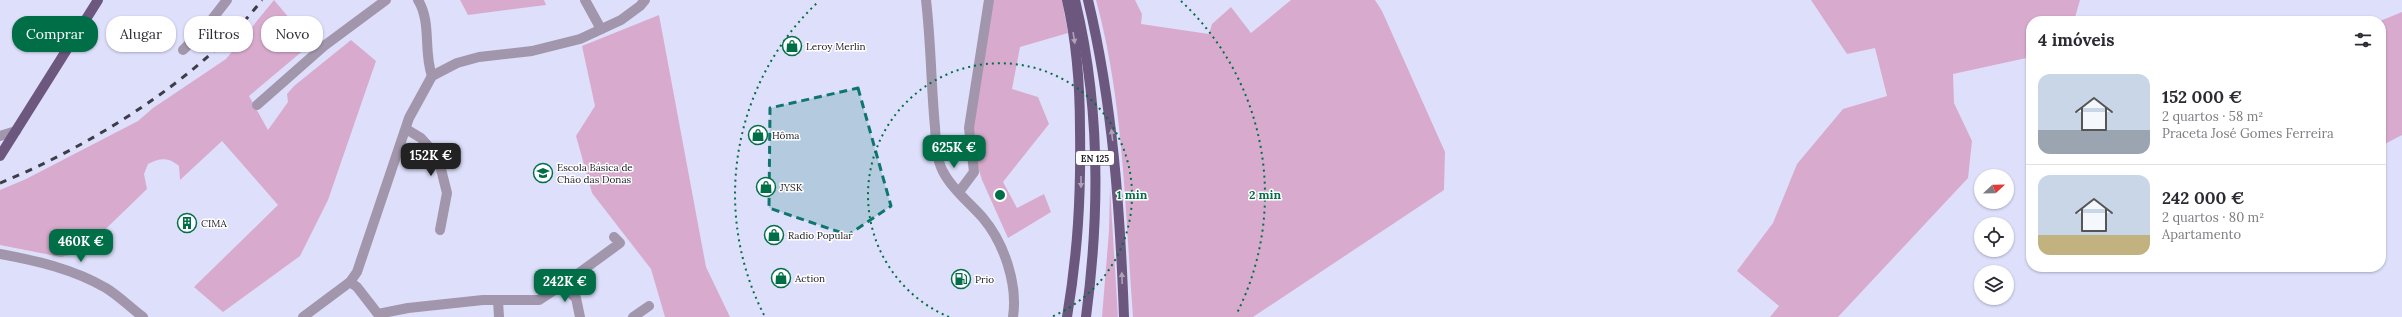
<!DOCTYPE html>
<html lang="pt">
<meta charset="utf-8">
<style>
:root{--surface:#fff;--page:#f2f2f3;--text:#2b2b33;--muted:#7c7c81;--line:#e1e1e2;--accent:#006f47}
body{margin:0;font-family:Lora,serif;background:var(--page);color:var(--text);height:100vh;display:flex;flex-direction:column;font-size:15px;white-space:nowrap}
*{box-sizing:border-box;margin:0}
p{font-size:13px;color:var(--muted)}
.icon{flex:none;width:22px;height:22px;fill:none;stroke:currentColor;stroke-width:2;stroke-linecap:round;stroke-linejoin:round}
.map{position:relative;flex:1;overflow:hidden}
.panel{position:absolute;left:2026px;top:16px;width:360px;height:256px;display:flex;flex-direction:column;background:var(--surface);border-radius:16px;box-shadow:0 1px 3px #0004}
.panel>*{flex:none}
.top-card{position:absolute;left:12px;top:16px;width:380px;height:36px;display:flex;gap:8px}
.needle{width:26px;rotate:68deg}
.controls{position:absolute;left:1974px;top:169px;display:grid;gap:8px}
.controls a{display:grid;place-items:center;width:40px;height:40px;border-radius:50%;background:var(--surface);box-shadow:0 1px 3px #0004;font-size:20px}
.price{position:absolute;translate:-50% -34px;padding:0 9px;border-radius:8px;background:var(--accent);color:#fff;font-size:13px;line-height:26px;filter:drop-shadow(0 1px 2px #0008)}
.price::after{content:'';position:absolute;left:50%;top:24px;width:12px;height:9px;margin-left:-6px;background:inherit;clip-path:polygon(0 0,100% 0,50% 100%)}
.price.active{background:#222;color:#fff}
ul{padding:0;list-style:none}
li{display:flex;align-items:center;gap:12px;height:100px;padding:0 12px}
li+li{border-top:1px solid var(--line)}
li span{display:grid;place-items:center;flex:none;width:112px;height:80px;border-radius:12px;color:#555}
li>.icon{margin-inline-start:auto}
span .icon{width:48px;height:48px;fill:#fffc;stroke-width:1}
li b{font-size:17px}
h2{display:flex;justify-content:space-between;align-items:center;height:48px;padding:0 12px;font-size:17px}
.pill{padding:0 14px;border-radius:16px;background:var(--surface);box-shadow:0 1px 3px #0004;font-size:14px;line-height:36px}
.pill.active{background:var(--accent);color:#fff}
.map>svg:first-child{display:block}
</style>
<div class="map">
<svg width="2402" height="317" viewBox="0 0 2402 317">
<rect width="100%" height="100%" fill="#dedffb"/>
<!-- green -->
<g fill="#d8abce">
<path d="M274 0 311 44 249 96 268 130 288 102 287 94 294 86 351 40 376 61 328 200 300 256 223 312 194 287 278 205 222 141 180 180 179 166C168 157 160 158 148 164L144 174 147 189 86 248 74 254 61 257 0 245V190L26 179 138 121 153 108 226 59Z"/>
<polygon points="460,0 544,0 546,5 468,15"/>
<polygon points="992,0 1062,0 1068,33 1020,47 1012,89 1038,97 1049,124 1003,182 1017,208 1044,194 1051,212 1008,238 982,180 972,148 972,119"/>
<path d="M1096 0H1135L1142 14 1141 24 1209 34 1212 24 1231 7 1251 33 1291 0H1375L1382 11 1445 152 1444 190 1253 317H1133C1125 212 1124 102 1096 0Z"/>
<polygon points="1811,0 2080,0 2074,21 2031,21 2031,57 1953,74 1954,103 1972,141 1968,178 1838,317 1770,317 1779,306 1737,271 1773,223 1797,164 1843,109 1887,96 1875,48 1847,54"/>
<polygon points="2402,12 2402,135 2381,146 2380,21"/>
<polygon points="659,15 706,267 730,317 665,317 651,269 592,193 576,136 595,106 582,46"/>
<polygon points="1110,188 1118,317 1102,317 1109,231"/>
</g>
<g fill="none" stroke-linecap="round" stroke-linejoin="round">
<!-- minor -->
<g stroke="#a296ac" stroke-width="10">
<path d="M418 0C432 23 423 51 432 76"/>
<polyline points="585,0 601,29"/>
<path d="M926 0C931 42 931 85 935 127 936 143 936 161 945 175 954 191 971 204 983 218 1004 243 1018 284 1013 317"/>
<polyline points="183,50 206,27 227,0"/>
<polyline points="257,105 324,46 386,0"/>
<polyline points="406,129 421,138 438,157 447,193 440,230"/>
<polyline points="0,136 16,131"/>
<polyline points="959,192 974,172 969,128 989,0"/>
<path d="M0 254C38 261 73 269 106 288 119 296 131 308 143 317"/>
<polyline points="350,282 357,287 378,314 408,308 483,300 539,300 568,281 620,243 614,237"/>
<polyline points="562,285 576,298 580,317"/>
<polyline points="498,301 499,317"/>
<polyline points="303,317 350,282 357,272 409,118 432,76 457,63 479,57 532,51 580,39 621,20 640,6 645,0"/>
<polyline points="633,317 649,306"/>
</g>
<!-- major -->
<g stroke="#6c577e" stroke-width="10">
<path d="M1067 0C1077 43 1080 86 1080 130 1081 196 1078 251 1067 317"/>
<path d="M1075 0C1100 103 1100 212 1086 317"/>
<path d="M1088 0C1113 104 1120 210 1124 317"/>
<polyline points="0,156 98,0"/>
</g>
<!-- rail -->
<path stroke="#3d3d4a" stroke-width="3" stroke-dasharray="7 7" stroke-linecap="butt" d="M0 183C91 146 201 78 262 0"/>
</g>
<!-- one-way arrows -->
<defs><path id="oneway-solid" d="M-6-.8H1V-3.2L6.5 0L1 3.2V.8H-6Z"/></defs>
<g fill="#aea3b8">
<use href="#oneway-solid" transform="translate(1074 38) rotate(81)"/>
<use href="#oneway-solid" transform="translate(1112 135) rotate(-97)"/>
<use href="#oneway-solid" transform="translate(1081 182) rotate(90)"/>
<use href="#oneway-solid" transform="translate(1122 278) rotate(-92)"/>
</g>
<!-- marked area -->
<path fill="#0f766e" fill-opacity="0.2" stroke="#0f766e" stroke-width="3" stroke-dasharray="8 5" stroke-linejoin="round" d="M858 88 891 206 848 235 769 208 770 108Z"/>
<!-- distance rings -->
<g fill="none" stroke="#006f47" stroke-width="2" stroke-dasharray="2 4">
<path d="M949 317A132 132 0 1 1 1051 317"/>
<path d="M764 315A265 265 0 0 1 819 1M1181 1A265 265 0 0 1 1236 315"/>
</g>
<!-- icons -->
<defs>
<symbol id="shop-ring" viewBox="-11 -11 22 22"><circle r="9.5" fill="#fff" stroke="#006f47" stroke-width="1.5"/><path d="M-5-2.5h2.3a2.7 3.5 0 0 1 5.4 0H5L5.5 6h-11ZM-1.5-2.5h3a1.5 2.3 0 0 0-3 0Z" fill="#006f47"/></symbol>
<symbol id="school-ring" viewBox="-11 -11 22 22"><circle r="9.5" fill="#fff" stroke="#006f47" stroke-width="1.5"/><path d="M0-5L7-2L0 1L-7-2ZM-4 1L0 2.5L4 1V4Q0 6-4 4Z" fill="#006f47"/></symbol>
<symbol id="building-ring" viewBox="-11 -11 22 22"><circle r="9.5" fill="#fff" stroke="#006f47" stroke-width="1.5"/><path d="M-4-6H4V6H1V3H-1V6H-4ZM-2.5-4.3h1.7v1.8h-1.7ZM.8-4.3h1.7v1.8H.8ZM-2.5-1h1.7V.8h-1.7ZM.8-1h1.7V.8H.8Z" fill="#006f47"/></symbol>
<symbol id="fuel-ring" viewBox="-11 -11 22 22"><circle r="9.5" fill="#fff" stroke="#006f47" stroke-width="1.5"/><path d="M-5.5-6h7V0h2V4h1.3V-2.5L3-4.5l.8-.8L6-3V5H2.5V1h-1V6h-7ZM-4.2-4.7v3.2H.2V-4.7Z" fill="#006f47"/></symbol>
</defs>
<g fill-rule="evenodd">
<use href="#shop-ring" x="781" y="35" width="22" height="22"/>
<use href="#shop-ring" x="747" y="124" width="22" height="22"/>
<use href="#school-ring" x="532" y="162" width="22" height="22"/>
<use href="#shop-ring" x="755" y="176" width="22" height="22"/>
<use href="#building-ring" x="176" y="212" width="22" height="22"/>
<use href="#shop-ring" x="763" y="224" width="22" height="22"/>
<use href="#shop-ring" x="770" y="267" width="22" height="22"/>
<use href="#fuel-ring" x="950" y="268" width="22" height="22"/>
</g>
<g text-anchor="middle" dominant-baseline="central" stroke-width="3" stroke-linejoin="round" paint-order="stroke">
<!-- shield labels -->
<rect fill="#fff" stroke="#64646b" stroke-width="1" x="1076" y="151" width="38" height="14" rx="3"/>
<g font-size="9" font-weight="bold" fill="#22222c">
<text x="1095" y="158">EN 125</text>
</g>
<!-- poi labels -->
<g font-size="10" fill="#22222c" stroke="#fff" text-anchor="start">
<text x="806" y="46">Leroy Merlin</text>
<text x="772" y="135">Hôma</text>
<text x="557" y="167">Escola Básica de<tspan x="557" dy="12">Chão das Donas</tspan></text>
<text x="780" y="187">JYSK</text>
<text x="201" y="223">CIMA</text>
<text x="788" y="235">Radio Popular</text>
<text x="795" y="278">Action</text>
<text x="975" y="279">Prio</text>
</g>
</g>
<circle cx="1000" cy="195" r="6" fill="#006f47" stroke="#fff" stroke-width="2"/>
<g font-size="12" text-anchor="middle" font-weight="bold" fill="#006f47" stroke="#fff" stroke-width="3" stroke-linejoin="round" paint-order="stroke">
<text x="1132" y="199">1 min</text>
<text x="1265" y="199">2 min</text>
</g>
</svg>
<div class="controls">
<a><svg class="needle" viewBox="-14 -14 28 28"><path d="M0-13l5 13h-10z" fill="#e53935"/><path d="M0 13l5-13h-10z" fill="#7c7c81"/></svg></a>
<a><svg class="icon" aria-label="locate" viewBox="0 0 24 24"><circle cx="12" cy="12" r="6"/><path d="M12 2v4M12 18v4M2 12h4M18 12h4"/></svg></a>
<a><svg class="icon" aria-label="layers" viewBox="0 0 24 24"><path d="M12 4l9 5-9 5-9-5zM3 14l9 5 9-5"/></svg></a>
</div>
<b class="price" style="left:954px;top:169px">625K €</b>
<b class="price active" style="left:431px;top:177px">152K €</b>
<b class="price" style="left:81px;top:263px">460K €</b>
<b class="price" style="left:565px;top:303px">242K €</b>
<div class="top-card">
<a class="pill active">Comprar</a>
<a class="pill">Alugar</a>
<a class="pill">Filtros</a>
<a class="pill">Novo</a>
</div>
<section class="panel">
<h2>4 imóveis<svg class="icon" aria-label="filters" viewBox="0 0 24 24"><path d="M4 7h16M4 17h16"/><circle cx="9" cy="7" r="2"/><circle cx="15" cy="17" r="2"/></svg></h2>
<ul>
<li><span style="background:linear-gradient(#c9d6e8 70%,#9aa5b1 0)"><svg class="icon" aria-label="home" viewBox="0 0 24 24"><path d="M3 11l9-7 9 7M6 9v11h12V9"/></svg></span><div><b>152 000 €</b><p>2 quartos · 58 m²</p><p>Praceta José Gomes Ferreira</p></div></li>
<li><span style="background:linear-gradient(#c9d6e8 75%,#c2b280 0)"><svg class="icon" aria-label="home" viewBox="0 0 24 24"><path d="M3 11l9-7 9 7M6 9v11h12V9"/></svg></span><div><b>242 000 €</b><p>2 quartos · 80 m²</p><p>Apartamento</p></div></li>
</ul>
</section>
</div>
